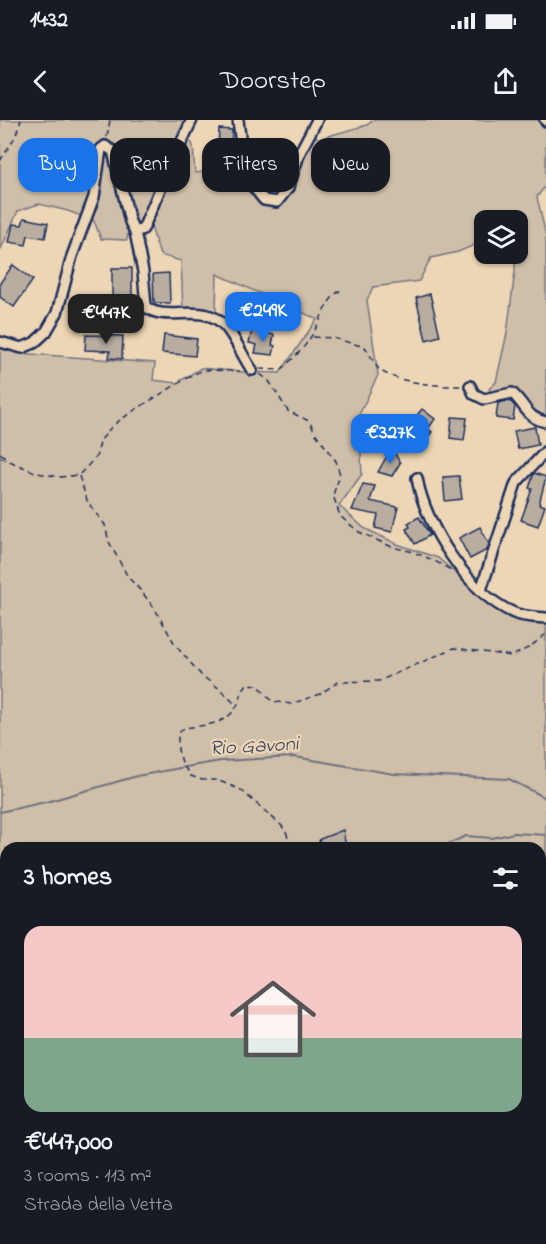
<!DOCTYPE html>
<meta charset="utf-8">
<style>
:root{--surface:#171b24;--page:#20242c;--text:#f1f3f6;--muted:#9ea1a6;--line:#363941;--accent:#1a73e8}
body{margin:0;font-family:"Indie Flower",sans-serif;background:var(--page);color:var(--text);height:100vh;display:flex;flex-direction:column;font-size:22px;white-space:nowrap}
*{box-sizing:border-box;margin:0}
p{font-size:20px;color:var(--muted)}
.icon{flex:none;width:33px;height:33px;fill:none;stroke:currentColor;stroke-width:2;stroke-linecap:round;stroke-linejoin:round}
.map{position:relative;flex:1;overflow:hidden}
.side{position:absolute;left:0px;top:722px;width:546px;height:404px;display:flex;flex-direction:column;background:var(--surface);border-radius:18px 18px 0 0;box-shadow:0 2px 4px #0004}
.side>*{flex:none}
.banner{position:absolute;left:18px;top:18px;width:510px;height:54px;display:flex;gap:12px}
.buttons{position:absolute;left:474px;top:90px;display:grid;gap:12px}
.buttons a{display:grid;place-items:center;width:54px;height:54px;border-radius:12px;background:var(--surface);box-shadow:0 2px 4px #0004;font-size:30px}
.price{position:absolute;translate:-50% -51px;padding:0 14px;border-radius:12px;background:var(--accent);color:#fff;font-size:20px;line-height:39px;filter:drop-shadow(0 2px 3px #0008)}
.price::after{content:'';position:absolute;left:50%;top:36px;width:18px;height:14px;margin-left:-9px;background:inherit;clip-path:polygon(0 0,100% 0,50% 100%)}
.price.on{background:#222;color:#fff}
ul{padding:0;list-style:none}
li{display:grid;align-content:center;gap:12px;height:318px;padding:0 24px}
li+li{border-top:2px solid var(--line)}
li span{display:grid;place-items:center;height:186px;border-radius:18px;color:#555}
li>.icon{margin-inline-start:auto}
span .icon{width:108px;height:108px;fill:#fffc;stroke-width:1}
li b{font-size:26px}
h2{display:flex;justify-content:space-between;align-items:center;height:72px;padding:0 24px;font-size:26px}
.tag{padding:0 21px;border-radius:18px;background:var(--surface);box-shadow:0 2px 4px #0004;font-size:21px;line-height:54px}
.tag.on{background:var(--accent);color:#fff}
.status{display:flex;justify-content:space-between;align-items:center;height:42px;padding:0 30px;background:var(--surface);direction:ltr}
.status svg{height:16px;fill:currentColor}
header{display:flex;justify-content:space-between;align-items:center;height:78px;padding:0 24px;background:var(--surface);font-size:27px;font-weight:600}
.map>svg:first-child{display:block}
</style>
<div class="status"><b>14:32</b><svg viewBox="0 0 49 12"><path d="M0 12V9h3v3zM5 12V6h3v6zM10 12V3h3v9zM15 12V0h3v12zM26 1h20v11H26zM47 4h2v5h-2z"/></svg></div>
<header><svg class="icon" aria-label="back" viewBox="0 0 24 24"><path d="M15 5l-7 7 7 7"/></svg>Doorstep<svg class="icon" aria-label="share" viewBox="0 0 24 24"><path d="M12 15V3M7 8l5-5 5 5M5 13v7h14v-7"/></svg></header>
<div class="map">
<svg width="546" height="1124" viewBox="0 0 546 1124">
<rect width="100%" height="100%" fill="#edd6b5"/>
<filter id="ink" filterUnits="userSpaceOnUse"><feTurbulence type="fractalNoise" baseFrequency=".0167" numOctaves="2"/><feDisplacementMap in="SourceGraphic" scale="12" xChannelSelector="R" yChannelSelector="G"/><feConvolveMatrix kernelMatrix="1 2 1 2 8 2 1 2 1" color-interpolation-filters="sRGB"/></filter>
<g filter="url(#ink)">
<!-- green -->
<path fill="#cfbea8" stroke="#757683" stroke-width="1.5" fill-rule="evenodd" d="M0 0H187L181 11 193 25 195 53 230 49 244 3 245 25 253 58 265 75 276 77 284 66 303 16 321 18 367 5 373 0H546V65L537 77 546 116V299L538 297 513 271 502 270 491 274 489 269 496 262 507 213 515 151V134H518V100H484V121L458 132 431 138 419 161 373 167 367 180 378 255 359 295 362 354 339 386 364 408 397 424 438 438 484 478 546 501V1124H0V228L17 233 155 243 153 260 177 263 201 248 243 252 280 253 317 199 217 154 216 192 183 191 181 141 160 135 151 107 129 104 127 120 101 119 94 101 68 91 39 84 18 91 0 131ZM6 728H540V1119H6Z"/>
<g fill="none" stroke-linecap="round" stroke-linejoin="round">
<!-- stream -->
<g stroke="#6e7180" stroke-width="2">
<polyline points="0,692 50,681 137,656 191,646 221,641 295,637 394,654 509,659 546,678"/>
<polyline points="439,728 466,716 492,718 514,713 546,715"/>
<polyline points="0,974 6,970"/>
</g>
</g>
<!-- building -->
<g fill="#b9ada0" stroke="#1b2f5e" stroke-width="1.5">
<polygon points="219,9 232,10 231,28 218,28"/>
<polygon points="24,98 48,103 45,118 28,115 26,125 9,122 13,104 22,105"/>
<polygon points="13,145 33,160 14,187 0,177 0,163"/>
<rect x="112" y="148" width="20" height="29"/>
<polygon points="169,153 170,183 154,183 153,154"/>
<polygon points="430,174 440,216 426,220 416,178"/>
<polygon points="252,210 274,215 272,225 275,226 273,235 255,233 257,225 249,223"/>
<polygon points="86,215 123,216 122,239 109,238 110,231 85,230"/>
<polygon points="164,215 197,219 195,236 162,233"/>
<polygon points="507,281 511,282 515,286 513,300 496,298 498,283"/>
<polygon points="422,289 435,299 428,309 432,312 425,321 414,312 413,315 406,309"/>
<polygon points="452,297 467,298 464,320 450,318"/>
<polygon points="535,307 538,325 518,329 514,311"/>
<polygon points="394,332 400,343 392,356 378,352 387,336"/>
<polygon points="534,353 546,357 539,384 545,386 538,406 521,400 532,369 529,368"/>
<polygon points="459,356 462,379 445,381 443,357"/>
<polygon points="363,364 375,366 370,381 398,387 392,412 375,408 378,395 352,390"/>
<polygon points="419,397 430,415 415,424 406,409 410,407 408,403"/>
<polygon points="480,407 489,424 487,430 470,439 459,418"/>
<polygon points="343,710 346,728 317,728 320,719"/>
</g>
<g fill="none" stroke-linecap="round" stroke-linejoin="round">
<defs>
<g id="minor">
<polyline points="238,0 243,41 251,64 264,80 277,82 288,68 300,32 317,0"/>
<polyline points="545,0 546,1"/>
<path d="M135 112 143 152 146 187C164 202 198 185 218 200 233 210 241 235 252 250"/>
<polyline points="0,222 22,228 34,223 46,212 57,193 72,136 94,77 101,29 105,26 113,31 130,102 135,112 143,109 166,55 192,0"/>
<path d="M470 266 474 274 484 279 512 273C526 285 526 298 546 302"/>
<path d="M417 358C425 406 469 474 514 493 523 497 536 497 546 498"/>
<polyline points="481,470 516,363 546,331"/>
<polyline points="540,793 546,794"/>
</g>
</defs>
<!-- minor casing -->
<use href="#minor" stroke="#1b2f5e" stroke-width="14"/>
<!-- path -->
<g stroke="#1b2f5e" stroke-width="1.5" stroke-dasharray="6 4.5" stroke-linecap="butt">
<polyline points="107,17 110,0"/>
<polyline points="0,41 15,17 21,0"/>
<path d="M313 217 333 218 365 227C370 234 373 242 378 248 389 262 444 267 462 266"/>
<path d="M260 249 281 250C291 240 303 230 310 218 323 200 324 179 344 168"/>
<polyline points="260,254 269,261 288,291 309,301 316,314 336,341 340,355 333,375 340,396 359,412 392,427 410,431 433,440 451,450"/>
<polyline points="0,333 8,339"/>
<polyline points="0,337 37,353 61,357 79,355 96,337 101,320 112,306 130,293 192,255 204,250 240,251"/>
<polyline points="79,356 88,383 105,405 109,422 128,457 141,471 155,489 176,526 202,556 220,569 236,585"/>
<path d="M290 728 287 714 282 706 241 670 217 660H202L191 656 183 645 178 630V614L184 608C202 605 226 606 237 586 241 578 240 573 247 564L258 565 272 581 291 584 320 574 338 562 379 561 454 528 512 536 530 527 546 514"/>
<polyline points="0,923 6,922"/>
<polyline points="0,931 6,923"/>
<polyline points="540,1092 546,1095"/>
<polyline points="63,1124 64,1119"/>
</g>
<!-- minor -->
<use href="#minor" stroke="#edd6b5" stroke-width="9"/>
</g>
</g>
<g text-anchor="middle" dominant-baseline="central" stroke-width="4.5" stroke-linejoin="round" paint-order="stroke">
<!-- water labels -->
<g font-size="21" font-style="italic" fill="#374569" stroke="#edd6b5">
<text transform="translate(254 627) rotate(-3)">Rio Gavoni</text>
</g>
</g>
</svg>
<div class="buttons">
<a><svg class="icon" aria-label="layers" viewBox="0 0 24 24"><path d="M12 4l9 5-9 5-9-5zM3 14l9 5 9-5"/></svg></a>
</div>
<b class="price" style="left:263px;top:223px">€249K</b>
<b class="price on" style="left:106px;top:225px">€447K</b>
<b class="price" style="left:390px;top:345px">€327K</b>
<div class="banner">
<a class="tag on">Buy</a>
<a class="tag">Rent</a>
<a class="tag">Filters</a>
<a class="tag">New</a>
</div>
<section class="side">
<h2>3 homes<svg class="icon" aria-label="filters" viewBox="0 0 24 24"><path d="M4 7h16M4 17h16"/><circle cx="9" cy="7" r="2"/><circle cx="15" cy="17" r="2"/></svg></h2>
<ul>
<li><span style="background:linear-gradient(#f6c9c9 60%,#7fa58c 0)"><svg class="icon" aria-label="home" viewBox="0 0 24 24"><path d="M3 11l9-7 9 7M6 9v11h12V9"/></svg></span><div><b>€447,000</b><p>3 rooms · 113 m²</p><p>Strada della Vetta</p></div></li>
</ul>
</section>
</div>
